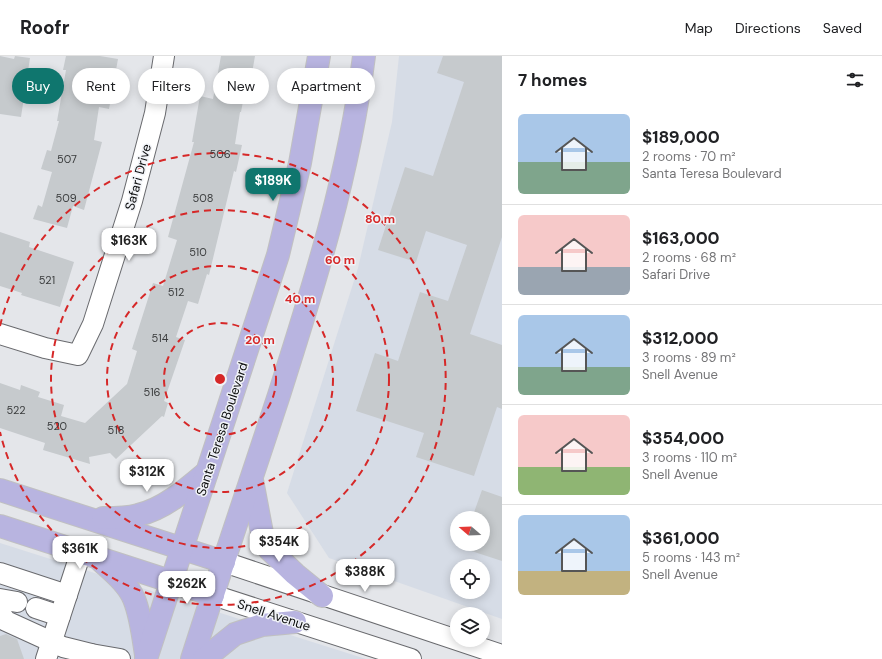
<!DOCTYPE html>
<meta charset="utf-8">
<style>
:root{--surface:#fff;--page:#f2f2f2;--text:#202124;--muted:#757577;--line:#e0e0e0;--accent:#0f766e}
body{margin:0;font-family:"DM Sans",sans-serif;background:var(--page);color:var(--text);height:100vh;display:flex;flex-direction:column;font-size:15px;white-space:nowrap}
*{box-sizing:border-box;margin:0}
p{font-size:13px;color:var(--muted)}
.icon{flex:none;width:22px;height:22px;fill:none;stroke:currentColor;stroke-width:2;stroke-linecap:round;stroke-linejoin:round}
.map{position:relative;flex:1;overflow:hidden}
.drawer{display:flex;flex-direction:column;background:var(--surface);width:380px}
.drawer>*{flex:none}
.guide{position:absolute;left:12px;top:12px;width:380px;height:36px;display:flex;gap:8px}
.needle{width:26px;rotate:289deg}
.buttons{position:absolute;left:450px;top:455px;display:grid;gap:8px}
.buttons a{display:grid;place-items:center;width:40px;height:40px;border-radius:50%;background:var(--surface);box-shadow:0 2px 10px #0003;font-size:20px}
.price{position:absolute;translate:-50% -34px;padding:0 9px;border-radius:8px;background:#fff;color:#222;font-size:13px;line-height:26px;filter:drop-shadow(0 1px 2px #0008)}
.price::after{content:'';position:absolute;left:50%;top:24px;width:12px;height:9px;margin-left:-6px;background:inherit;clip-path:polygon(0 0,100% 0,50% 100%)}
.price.current{background:var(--accent);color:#fff}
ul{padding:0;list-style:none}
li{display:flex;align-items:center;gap:12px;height:100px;padding:0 16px}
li+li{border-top:1px solid var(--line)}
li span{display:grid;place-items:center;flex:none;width:112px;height:80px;border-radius:6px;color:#555}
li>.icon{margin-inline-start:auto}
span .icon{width:48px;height:48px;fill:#fffc;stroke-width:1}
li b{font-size:17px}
h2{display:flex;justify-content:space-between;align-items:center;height:48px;padding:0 16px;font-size:17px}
.pill{padding:0 14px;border-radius:18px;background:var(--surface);box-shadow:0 2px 10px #0003;font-size:14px;line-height:36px}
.pill.current{background:var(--accent);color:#fff}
header{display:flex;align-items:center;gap:24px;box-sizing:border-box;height:56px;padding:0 20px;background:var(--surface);border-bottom:1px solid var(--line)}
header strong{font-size:19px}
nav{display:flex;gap:22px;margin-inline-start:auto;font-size:14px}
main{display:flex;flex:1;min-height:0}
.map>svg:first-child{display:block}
</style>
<header>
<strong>Roofr</strong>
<nav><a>Map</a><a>Directions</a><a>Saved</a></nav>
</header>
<main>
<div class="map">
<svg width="502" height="603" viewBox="0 0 502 603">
<rect width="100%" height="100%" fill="#e4e6ea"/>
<!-- built -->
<g fill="#d6dce6" fill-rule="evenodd">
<path d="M399 0H502V563L329 502 287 437 358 212 392 66ZM457 462H483V488H457ZM457 510H483V536H457Z"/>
<polygon points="0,487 366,603 0,603"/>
</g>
<!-- building -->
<g fill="#c6cacd">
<polygon points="0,0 14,3 15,0 30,2 21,61 0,58"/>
<polygon points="66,0 100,0 118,3 109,53 99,51 94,84 102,86 84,154 73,150 67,172 33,163 38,149 42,151 52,116 41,113 47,94 51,95 59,65 57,65 66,14 63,14"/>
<polygon points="221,0 255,0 248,40 244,40 241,56 240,56 235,88 242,89 236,116 234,115 209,219 207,218 198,248 188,245 176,281 185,284 164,345 168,347 164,361 162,360 116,403 110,397 89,401 90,408 43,394 45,387 0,372 0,327 20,334 21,329 40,336 38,341 64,349 61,360 85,367 127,328 137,295 132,293 153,227 163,230 177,184 168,181 194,86 192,86 200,40 213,43"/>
<polygon points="443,0 502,0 502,181 470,278 502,289 502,353 497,351 474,420 416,401 424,377 356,355 375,297 398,305 420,236 448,245 467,189 426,175 416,206 378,194 405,111 433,120 464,26 437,17"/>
<polygon points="0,176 30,186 29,191 74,206 60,251 21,239 22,237 0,230"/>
<polygon points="482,434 502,441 502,505 462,492 464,488 483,488 483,462 472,462"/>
<polygon points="6,578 17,583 24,603 0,603 0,580"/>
</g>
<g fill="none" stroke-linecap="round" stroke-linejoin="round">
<defs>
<g id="minor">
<polyline points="0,278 45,292 78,299 93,268 132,145 155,57 164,0"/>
<polyline points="224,506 502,599"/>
<polyline points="0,517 67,539"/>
<polyline points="213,539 411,603"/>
<polyline points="0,543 17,546"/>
<polyline points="36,552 60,560"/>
<polyline points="0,557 6,565 63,591 91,598"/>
<polyline points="46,603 81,496"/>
<polyline points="90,603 91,598 120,603"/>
</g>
<g id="major">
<polyline points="252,424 262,477 269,493 295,518 322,540"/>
<polyline points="0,434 224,506"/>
<path d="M103 462C114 462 127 462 138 459 164 453 187 433 207 416"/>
<polyline points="0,470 213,539"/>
<path d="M101 505C113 516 128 528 134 543 141 560 143 580 146 599"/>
<polyline points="146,603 278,199 300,107 319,0"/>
<path d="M192 603C220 515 250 427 279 339 315 226 349 119 364 0"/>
<polyline points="204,603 235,578 262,569 295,566"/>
</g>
</defs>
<!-- minor casing -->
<use href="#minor" stroke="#696a6e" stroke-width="22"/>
<!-- major casing -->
<use href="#major" stroke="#c0c0c0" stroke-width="24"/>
<!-- minor -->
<use href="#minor" stroke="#fff" stroke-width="20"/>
<!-- major -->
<use href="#major" stroke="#b8b4e0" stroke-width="22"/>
</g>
<!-- distance rings -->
<g fill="none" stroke="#d62828" stroke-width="2" stroke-dasharray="7 5">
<circle cx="220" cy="323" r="56"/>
<circle cx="220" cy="323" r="113"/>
<circle cx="220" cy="323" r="169"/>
<path d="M0 270A226 226 0 1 1 0 376"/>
</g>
<g text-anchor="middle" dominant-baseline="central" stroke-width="3" stroke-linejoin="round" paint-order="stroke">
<!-- number labels -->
<g font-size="11" fill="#3a3c3d">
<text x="220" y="98">506</text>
<text x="67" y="103">507</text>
<text x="66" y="142">509</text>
<text x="203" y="142">508</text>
<text x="198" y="196">510</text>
<text x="47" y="224">521</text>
<text x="176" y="236">512</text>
<text x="160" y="282">514</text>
<text x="152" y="336">516</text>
<text x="16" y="354">522</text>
<text x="57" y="370">520</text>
<text x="116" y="374">518</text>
</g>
<!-- street labels -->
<g font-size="13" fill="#0b0c0d" stroke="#f1f3f7">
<text transform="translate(138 121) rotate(-75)">Safari Drive</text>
<text transform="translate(222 373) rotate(-72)">Santa Teresa Boulevard</text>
<text transform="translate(274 559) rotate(18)">Snell Avenue</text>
</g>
</g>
<circle cx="220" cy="323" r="6" fill="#d62828" stroke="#f1f3f7" stroke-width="2"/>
<g font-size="12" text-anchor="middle" font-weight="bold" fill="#d62828" stroke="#f1f3f7" stroke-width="3" stroke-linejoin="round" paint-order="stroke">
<text x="380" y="167">80 m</text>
<text x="340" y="208">60 m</text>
<text x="300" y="247">40 m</text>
<text x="260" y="288">20 m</text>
</g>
</svg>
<div class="buttons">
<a><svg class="needle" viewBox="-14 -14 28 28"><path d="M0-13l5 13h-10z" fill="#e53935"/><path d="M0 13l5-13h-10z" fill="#757577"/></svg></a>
<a><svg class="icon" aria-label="locate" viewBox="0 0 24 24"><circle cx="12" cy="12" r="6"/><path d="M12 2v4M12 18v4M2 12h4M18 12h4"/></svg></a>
<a><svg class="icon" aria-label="layers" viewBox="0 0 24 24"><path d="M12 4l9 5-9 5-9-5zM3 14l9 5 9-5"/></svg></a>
</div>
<b class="price current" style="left:273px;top:146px">$189K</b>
<b class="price" style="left:129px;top:206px">$163K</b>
<b class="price" style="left:147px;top:437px">$312K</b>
<b class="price" style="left:279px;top:507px">$354K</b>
<b class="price" style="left:80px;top:514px">$361K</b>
<b class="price" style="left:365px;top:537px">$388K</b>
<b class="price" style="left:187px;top:549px">$262K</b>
<div class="guide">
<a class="pill current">Buy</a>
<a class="pill">Rent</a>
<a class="pill">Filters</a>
<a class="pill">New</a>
<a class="pill">Apartment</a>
</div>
</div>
<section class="drawer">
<h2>7 homes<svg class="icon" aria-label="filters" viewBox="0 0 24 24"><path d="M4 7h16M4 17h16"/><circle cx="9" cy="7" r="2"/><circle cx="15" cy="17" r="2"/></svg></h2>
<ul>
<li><span style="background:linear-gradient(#a9c7e8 60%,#7fa58c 0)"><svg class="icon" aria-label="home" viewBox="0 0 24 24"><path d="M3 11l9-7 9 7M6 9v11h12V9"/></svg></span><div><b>$189,000</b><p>2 rooms · 70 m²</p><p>Santa Teresa Boulevard</p></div></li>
<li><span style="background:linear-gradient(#f6c9c9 65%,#9aa5b1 0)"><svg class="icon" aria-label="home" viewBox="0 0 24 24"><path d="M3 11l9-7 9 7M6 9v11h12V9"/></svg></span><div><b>$163,000</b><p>2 rooms · 68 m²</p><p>Safari Drive</p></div></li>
<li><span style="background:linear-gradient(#a9c7e8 65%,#7fa58c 0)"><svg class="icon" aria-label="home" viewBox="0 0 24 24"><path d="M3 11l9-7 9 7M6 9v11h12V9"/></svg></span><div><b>$312,000</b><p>3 rooms · 89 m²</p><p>Snell Avenue</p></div></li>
<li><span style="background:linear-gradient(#f6c9c9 65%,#8fb573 0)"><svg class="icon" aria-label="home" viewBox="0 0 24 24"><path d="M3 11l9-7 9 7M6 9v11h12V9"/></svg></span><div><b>$354,000</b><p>3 rooms · 110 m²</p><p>Snell Avenue</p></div></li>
<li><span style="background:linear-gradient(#a9c7e8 70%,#c2b280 0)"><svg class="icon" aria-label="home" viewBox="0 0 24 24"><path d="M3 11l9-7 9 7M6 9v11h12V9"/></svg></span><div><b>$361,000</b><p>5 rooms · 143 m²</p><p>Snell Avenue</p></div></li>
</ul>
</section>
</main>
